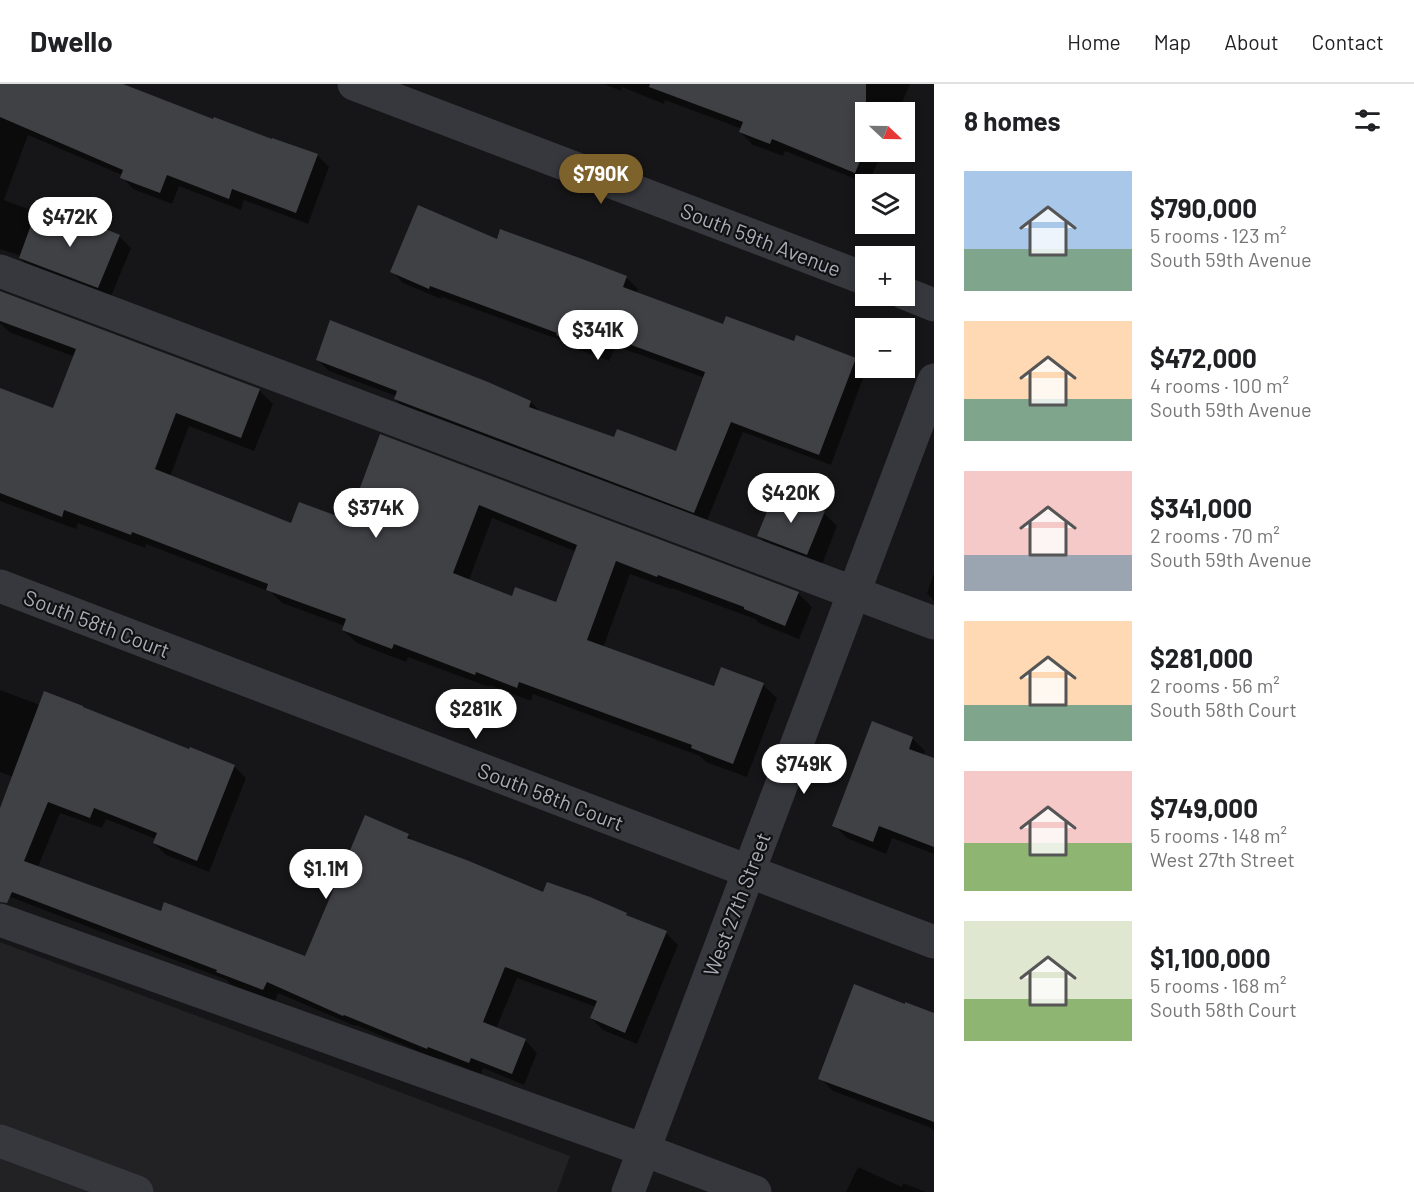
<!DOCTYPE html>
<meta charset="utf-8">
<style>
:root{--surface:#fff;--page:#f6f6f6;--text:#202124;--muted:#757577;--line:#e0e0e0;--accent:#7e622b}
body{margin:0;font-family:Barlow,sans-serif;background:var(--page);color:var(--text);height:100vh;display:flex;flex-direction:column;font-size:22px;white-space:nowrap}
*{box-sizing:border-box;margin:0}
p{font-size:20px;color:var(--muted)}
.icon{flex:none;width:33px;height:33px;fill:none;stroke:currentColor;stroke-width:2;stroke-linecap:round;stroke-linejoin:round}
.map{position:relative;flex:1;overflow:hidden}
.details{display:flex;flex-direction:column;background:var(--surface);width:480px}
.details>*{flex:none}
.needle{width:39px;rotate:112deg}
.controls{position:absolute;left:855px;top:18px;display:grid;gap:12px}
.controls a{display:grid;place-items:center;width:60px;height:60px;border-radius:0px;background:var(--surface);box-shadow:0 3px 9px #0003;font-size:30px}
.price{position:absolute;translate:-50% -51px;padding:0 14px;border-radius:21px;background:#fff;color:#222;font-size:20px;line-height:39px;filter:drop-shadow(0 2px 3px #0008)}
.price::after{content:'';position:absolute;left:50%;top:36px;width:18px;height:14px;margin-left:-9px;background:inherit;clip-path:polygon(0 0,100% 0,50% 100%)}
.price.selected{background:var(--accent);color:#fff}
ul{padding:0;list-style:none}
li{display:flex;align-items:center;gap:18px;height:150px;padding:0 30px}
li span{display:grid;place-items:center;flex:none;width:168px;height:120px;border-radius:0px;color:#555}
li>.icon{margin-inline-start:auto}
span .icon{width:72px;height:72px;fill:#fffc;stroke-width:1}
li b{font-size:26px}
h2{display:flex;justify-content:space-between;align-items:center;height:72px;padding:0 30px;font-size:26px}
header{display:flex;align-items:center;gap:36px;box-sizing:border-box;height:84px;padding:0 30px;background:var(--surface);border-bottom:2px solid var(--line)}
header strong{font-size:28px}
nav{display:flex;gap:33px;margin-inline-start:auto;font-size:21px}
main{display:flex;flex:1;min-height:0}
.map>svg:first-child{display:block}
</style>
<header>
<strong>Dwello</strong>
<nav><a>Home</a><a>Map</a><a>About</a><a>Contact</a></nav>
</header>
<main>
<div class="map">
<svg width="934" height="1108" viewBox="0 0 934 1108">
<rect width="100%" height="100%" fill="#161618"/>
<!-- built -->
<polygon fill="#222225" points="0,858 570,1072 557,1108 0,1108"/>
<!-- shadow -->
<g fill="#0007" fill-rule="evenodd">
<polygon points="0,0 122,0 214,37 317,71 329,83 308,140 244,116 241,126 179,102 172,120 133,105 122,93 122,91 28,51 4,116 82,145 119,152 131,164 110,215 29,184 18,171 0,165"/>
<polygon points="604,0 910,0 898,28 866,28 866,68 882,68 868,100 785,67 783,72 753,61 740,48 742,45 665,16 664,20 622,3 621,7"/>
<polygon points="497,157 585,177 627,194 638,205 636,209 724,242 855,275 866,286 831,381 743,348 706,439 407,326 395,315 396,312 329,287 318,276 488,299 531,318 541,328 615,355 677,369 705,294 616,262 609,277 569,262 566,258 442,213 441,215 403,199 392,187"/>
<path d="M0 221 259 306 273 320 254 367 189 342 170 393 292 441 349 438 381 352 798 509 812 523 799 555 759 539 755 535 672 504 671 505 630 490 603 564 715 604 763 601 777 614 747 693 706 678 700 672 533 610 531 617 489 601V603L408 573 406 578 357 559 343 546 345 542 282 519 271 508 146 460 145 464 78 439 76 445 0 417V306L54 326 75 273 9 248 0 239ZM492 434 577 468 557 520 513 514 469 496Z"/>
<polygon points="824,429 837,442 821,483 772,465 759,452"/>
<polygon points="934,489 934,517 927,509"/>
<polygon points="0,606 40,621 86,626 234,682 246,694 209,788 166,771 154,759 156,755 106,735 102,744 60,729 38,783 162,829 305,874 408,752 415,759 544,810 626,830 630,834 666,849 678,861 637,960 603,946 591,934 596,923 517,894 496,945 526,957 537,969 524,1001 483,984 481,990 440,974 439,976 356,941 355,942 278,909 275,917 230,900 227,896 0,809 0,728 13,693 0,688"/>
<polygon points="912,654 925,667 924,672 934,676 934,770 892,754 886,770 847,754 834,741"/>
<polygon points="934,931 934,1047 929,1043 833,1007 820,994"/>
<polygon points="858,1083 902,1103 903,1099 926,1108 846,1108"/>
</g>
<!-- building -->
<g fill="#404145" fill-rule="evenodd">
<polygon points="0,0 123,0 213,35 214,33 272,55 272,54 318,70 296,129 232,105 229,115 167,91 160,109 120,94 123,86 0,33"/>
<polygon points="650,0 866,0 866,63 855,89 772,55 770,60 739,48 743,38 649,3"/>
<polygon points="418,121 497,155 500,145 585,176 627,192 623,203 723,240 726,232 794,257 796,251 856,274 819,371 731,338 694,429 394,315 397,307 316,276 330,236 488,298 531,317 529,323 614,353 617,345 676,367 705,288 604,251 598,267 556,251 557,249 430,202 429,205 390,188"/>
<polygon points="36,127 81,143 84,136 120,151 98,204 19,174"/>
<path d="M0 207 260 305 241 354 176 329 155 385 291 439 299 418 348 436 380 350 799 508 785 542 744 525V523L658 491 657 493 616 477 587 556 714 602 721 583 764 599 733 680 691 664 692 661 519 598 517 604 476 588 475 591 394 560 392 565 342 546 346 535 266 506 268 500 132 448 131 451 64 426 62 433 0 409V304L53 324 76 265 0 237ZM479 421 577 461 556 518 515 503 512 512 453 489Z"/>
<polygon points="775,408 825,427 807,471 757,452"/>
<polygon points="44,607 83,622 83,623 189,665 190,663 235,681 197,777 153,759 157,749 94,724 90,734 48,718 24,777 161,827 164,818 305,872 365,731 409,750 407,754 469,777 543,808 547,798 590,813 627,829 626,831 667,847 625,949 590,934 597,917 505,883 483,938 526,955 512,990 471,974 469,979 428,963 427,965 344,931 343,932 267,898 263,906 216,888 217,886 12,808 7,819 0,818 0,724"/>
<polygon points="872,637 913,653 909,665 934,674 934,763 879,742 873,758 832,742"/>
<polygon points="854,900 905,920 905,918 934,929 934,1038 818,995"/>
</g>
<g fill="none" stroke-linecap="round" stroke-linejoin="round">
<!-- minor -->
<g stroke="#37383d" stroke-width="33">
<polyline points="354,0 866,195"/>
<polyline points="0,187 934,539"/>
<polyline points="904,209 934,221"/>
<polyline points="0,502 934,858"/>
<polyline points="0,836 644,1066 755,1108"/>
<polyline points="0,1057 137,1108"/>
<polyline points="628,1108 934,296"/>
</g>
</g>
<g text-anchor="middle" dominant-baseline="central" stroke-width="4.5" stroke-linejoin="round" paint-order="stroke">
<!-- street labels -->
<g font-size="21" fill="#a8adb8" stroke="#111113">
<text transform="translate(761 155) rotate(21)">South 59th Avenue</text>
<text transform="translate(97 539) rotate(21)">South 58th Court</text>
<text transform="translate(551 712) rotate(21)">South 58th Court</text>
<text transform="translate(736 820) rotate(-69)">West 27th Street</text>
</g>
</g>
</svg>
<div class="controls">
<a><svg class="needle" viewBox="-14 -14 28 28"><path d="M0-13l5 13h-10z" fill="#e53935"/><path d="M0 13l5-13h-10z" fill="#757577"/></svg></a>
<a><svg class="icon" aria-label="layers" viewBox="0 0 24 24"><path d="M12 4l9 5-9 5-9-5zM3 14l9 5 9-5"/></svg></a>
<a>+</a>
<a>−</a>
</div>
<b class="price selected" style="left:601px;top:121px">$790K</b>
<b class="price" style="left:70px;top:164px">$472K</b>
<b class="price" style="left:598px;top:277px">$341K</b>
<b class="price" style="left:791px;top:440px">$420K</b>
<b class="price" style="left:376px;top:455px">$374K</b>
<b class="price" style="left:476px;top:656px">$281K</b>
<b class="price" style="left:804px;top:711px">$749K</b>
<b class="price" style="left:326px;top:816px">$1.1M</b>
</div>
<section class="details">
<h2>8 homes<svg class="icon" aria-label="filters" viewBox="0 0 24 24"><path d="M4 7h16M4 17h16"/><circle cx="9" cy="7" r="2"/><circle cx="15" cy="17" r="2"/></svg></h2>
<ul>
<li><span style="background:linear-gradient(#a9c7e8 65%,#7fa58c 0)"><svg class="icon" aria-label="home" viewBox="0 0 24 24"><path d="M3 11l9-7 9 7M6 9v11h12V9"/></svg></span><div><b>$790,000</b><p>5 rooms · 123 m²</p><p>South 59th Avenue</p></div></li>
<li><span style="background:linear-gradient(#ffd9b3 65%,#7fa58c 0)"><svg class="icon" aria-label="home" viewBox="0 0 24 24"><path d="M3 11l9-7 9 7M6 9v11h12V9"/></svg></span><div><b>$472,000</b><p>4 rooms · 100 m²</p><p>South 59th Avenue</p></div></li>
<li><span style="background:linear-gradient(#f6c9c9 70%,#9aa5b1 0)"><svg class="icon" aria-label="home" viewBox="0 0 24 24"><path d="M3 11l9-7 9 7M6 9v11h12V9"/></svg></span><div><b>$341,000</b><p>2 rooms · 70 m²</p><p>South 59th Avenue</p></div></li>
<li><span style="background:linear-gradient(#ffd9b3 70%,#7fa58c 0)"><svg class="icon" aria-label="home" viewBox="0 0 24 24"><path d="M3 11l9-7 9 7M6 9v11h12V9"/></svg></span><div><b>$281,000</b><p>2 rooms · 56 m²</p><p>South 58th Court</p></div></li>
<li><span style="background:linear-gradient(#f6c9c9 60%,#8fb573 0)"><svg class="icon" aria-label="home" viewBox="0 0 24 24"><path d="M3 11l9-7 9 7M6 9v11h12V9"/></svg></span><div><b>$749,000</b><p>5 rooms · 148 m²</p><p>West 27th Street</p></div></li>
<li><span style="background:linear-gradient(#dfe7d0 65%,#8fb573 0)"><svg class="icon" aria-label="home" viewBox="0 0 24 24"><path d="M3 11l9-7 9 7M6 9v11h12V9"/></svg></span><div><b>$1,100,000</b><p>5 rooms · 168 m²</p><p>South 58th Court</p></div></li>
</ul>
</section>
</main>
